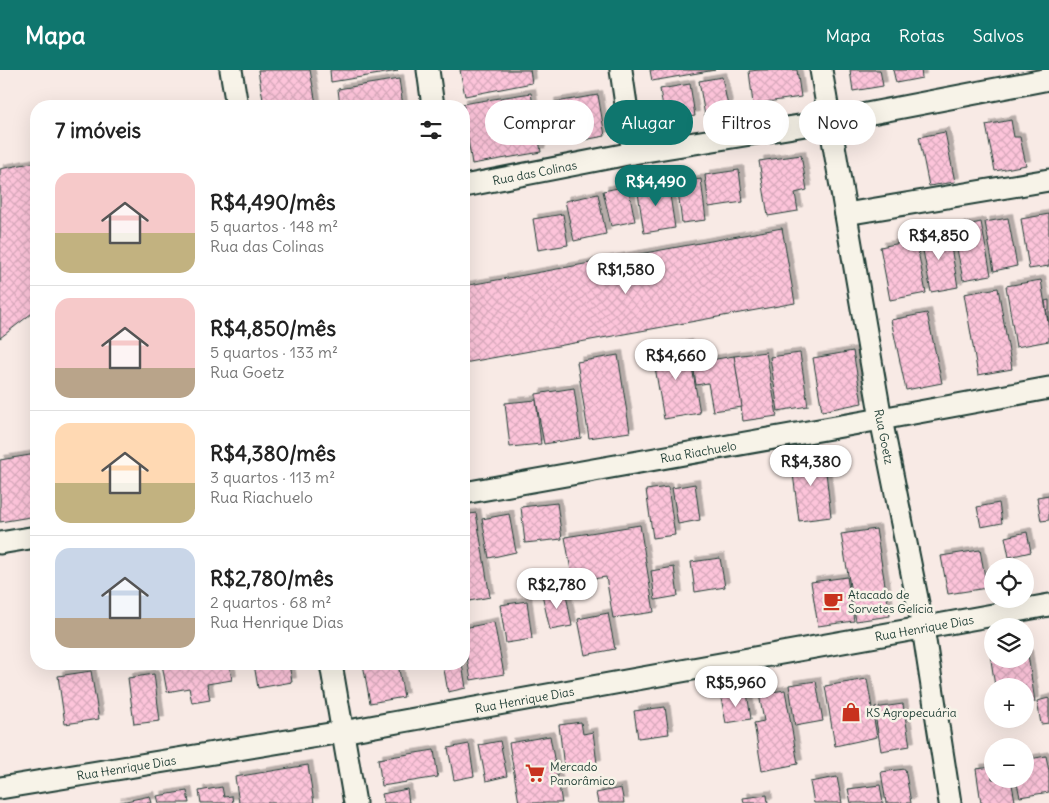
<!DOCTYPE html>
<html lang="pt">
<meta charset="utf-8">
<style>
:root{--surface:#fff;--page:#f6f6f6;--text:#222;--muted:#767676;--line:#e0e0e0;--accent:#0f766e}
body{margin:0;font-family:Delius,sans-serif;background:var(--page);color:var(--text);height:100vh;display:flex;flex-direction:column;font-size:19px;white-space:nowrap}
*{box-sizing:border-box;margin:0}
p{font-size:16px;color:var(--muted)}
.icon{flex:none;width:28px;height:28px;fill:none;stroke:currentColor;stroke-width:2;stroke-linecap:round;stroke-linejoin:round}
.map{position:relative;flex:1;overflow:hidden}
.sheet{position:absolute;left:30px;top:30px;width:440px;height:570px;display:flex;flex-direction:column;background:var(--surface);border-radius:20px;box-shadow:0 5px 20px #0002}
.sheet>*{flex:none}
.banner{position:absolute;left:485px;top:30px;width:475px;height:45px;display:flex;gap:10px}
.fabs{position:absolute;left:984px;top:488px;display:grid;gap:10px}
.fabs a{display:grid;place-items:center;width:50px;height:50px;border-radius:50%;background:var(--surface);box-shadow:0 5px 20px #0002;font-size:25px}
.price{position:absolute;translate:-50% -42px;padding:0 11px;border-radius:18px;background:#fff;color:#222;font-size:16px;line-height:32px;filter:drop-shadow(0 1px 2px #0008)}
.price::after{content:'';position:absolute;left:50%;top:30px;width:15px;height:11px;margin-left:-8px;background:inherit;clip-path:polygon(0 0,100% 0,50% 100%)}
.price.active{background:var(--accent);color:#fff}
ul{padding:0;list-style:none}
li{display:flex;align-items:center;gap:15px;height:125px;padding:0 25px}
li+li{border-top:1px solid var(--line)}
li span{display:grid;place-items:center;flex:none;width:140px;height:100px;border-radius:15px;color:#555}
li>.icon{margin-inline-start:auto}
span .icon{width:60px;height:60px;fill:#fffc;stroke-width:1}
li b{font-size:21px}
h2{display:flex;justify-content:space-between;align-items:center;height:60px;padding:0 25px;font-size:21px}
.pill{padding:0 18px;border-radius:22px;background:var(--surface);box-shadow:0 5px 20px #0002;font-size:18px;line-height:45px}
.pill.active{background:var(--accent);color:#fff}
header{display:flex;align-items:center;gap:30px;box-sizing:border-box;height:70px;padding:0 25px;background:var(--accent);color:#fff}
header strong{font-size:24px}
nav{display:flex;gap:28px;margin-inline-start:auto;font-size:18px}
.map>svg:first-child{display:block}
</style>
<header>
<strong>Mapa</strong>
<nav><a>Mapa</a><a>Rotas</a><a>Salvos</a></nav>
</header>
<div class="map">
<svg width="1049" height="733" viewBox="0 0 1049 733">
<defs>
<pattern id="building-cross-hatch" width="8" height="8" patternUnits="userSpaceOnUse" patternTransform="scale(1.25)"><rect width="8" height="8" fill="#fdc4da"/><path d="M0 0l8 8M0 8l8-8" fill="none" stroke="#d8a9bc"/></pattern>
<filter id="shadow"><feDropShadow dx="4.5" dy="-4.5" stdDeviation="0" flood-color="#0004"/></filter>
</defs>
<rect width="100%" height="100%" fill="#f8eae5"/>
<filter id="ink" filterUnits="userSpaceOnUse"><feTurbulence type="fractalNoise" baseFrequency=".02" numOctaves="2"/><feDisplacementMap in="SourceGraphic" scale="10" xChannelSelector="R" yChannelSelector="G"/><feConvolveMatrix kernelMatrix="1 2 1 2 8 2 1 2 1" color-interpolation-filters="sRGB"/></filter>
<g filter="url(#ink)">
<!-- building -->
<g fill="url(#building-cross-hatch)" stroke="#1f3d34" filter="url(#shadow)">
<polygon points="258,0 310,0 316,34 304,36 264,36"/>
<polygon points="330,0 397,0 398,1 331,12"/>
<polygon points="460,0 530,0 532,13 465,26"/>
<polygon points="650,0 715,0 652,11"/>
<polygon points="760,0 797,0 801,27 753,34 749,1"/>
<polygon points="850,0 880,0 883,16 853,21"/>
<polygon points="893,0 921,0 922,8 896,13"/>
<polygon points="722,7 729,41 705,46 699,11"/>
<polygon points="399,9 403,36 340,36 338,19"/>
<polygon points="690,14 695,46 665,51 660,19"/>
<polygon points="531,23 541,82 472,94 464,44 464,36 462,36 462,34"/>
<polygon points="598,25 605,66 557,75 550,33"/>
<polygon points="1011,50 1014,67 1020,67 1026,95 995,101 986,55"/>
<polygon points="945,62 955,112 929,116 919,67"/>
<polygon points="801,85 807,120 795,123 798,141 768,146 759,91"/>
<polygon points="36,92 36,240 0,268 0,99"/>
<polygon points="739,100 743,132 709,137 705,105"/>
<polygon points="701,109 706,150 682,153 677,113"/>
<polygon points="668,112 675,158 644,163 637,116"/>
<polygon points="628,116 635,151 611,156 603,121"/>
<polygon points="598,124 606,164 574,171 565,131"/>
<polygon points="563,144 568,175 538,180 533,149"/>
<polygon points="1049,144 1049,196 1029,199 1021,149"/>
<polygon points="1008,148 1017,196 994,201 985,152"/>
<polygon points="981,152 991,205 963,210 953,158"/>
<polygon points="782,158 795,233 464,293 464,216"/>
<polygon points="948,160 958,217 931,222 920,165"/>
<polygon points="916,170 926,223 890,230 880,177"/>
<polygon points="1041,210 1049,259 1049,271 1016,277 1006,216"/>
<polygon points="998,218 1012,299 978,305 964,224"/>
<polygon points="1049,230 1049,256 1045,231"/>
<polygon points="927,243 942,313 906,320 891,250"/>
<polygon points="688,274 700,343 664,349 652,280"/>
<polygon points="853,281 862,333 822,341 813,288"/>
<polygon points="766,282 777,346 743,351 734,286"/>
<polygon points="800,283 808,336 778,341 770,287"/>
<polygon points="618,285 630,362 589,368 577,292"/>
<polygon points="734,286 742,337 713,341 708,313 696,315 693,293"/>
<polygon points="574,318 581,368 544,374 536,330 536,324"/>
<polygon points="536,330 541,374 510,377 505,333"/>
<polygon points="36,384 36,446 0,452 0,390"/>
<polygon points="824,384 831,447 799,451 791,388"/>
<polygon points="695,414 700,450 678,454 672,418"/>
<polygon points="668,417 675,465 653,468 646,420"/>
<polygon points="1049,425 1049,450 1041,451 1037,427"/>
<polygon points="557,433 562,469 525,473 521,437"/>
<polygon points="999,433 1002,453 981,457 977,437"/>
<polygon points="476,443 490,527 464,532 464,445"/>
<polygon points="509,444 516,482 489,488 482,449"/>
<polygon points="640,455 654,542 613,548 606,507 573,512 565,467"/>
<polygon points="876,459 890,546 856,551 841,464"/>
<polygon points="1027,462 1031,482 1009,487 1005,467"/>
<polygon points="980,480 987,518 948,524 941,486"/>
<polygon points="720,488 725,517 695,522 691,492"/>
<polygon points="674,497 678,526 655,530 651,501"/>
<polygon points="847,507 854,551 818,556 811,512"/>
<polygon points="565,519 572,556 550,560 542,524"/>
<polygon points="527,531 532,569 506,573 500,535"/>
<polygon points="608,543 615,579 585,585 578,549"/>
<polygon points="494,552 504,604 471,610 464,571 464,558"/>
<polygon points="1027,578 1035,632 1025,634 1025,616 995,616 990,584 992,584 992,589 1025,589 1025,579"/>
<polygon points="162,594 229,594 232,610 207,614 210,630 192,633 189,618 167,622"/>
<polygon points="254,594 289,594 292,612 258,618"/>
<polygon points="363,594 398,594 404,627 370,633"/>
<polygon points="443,594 462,594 466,618 448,622"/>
<polygon points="91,601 99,649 65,654 58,606"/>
<polygon points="154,604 160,651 134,654 128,608"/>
<polygon points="867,609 877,667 835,676 825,616"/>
<polygon points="816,611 823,651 795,656 789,615"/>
<polygon points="785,620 798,694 762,701 754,653 764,651 759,624"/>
<polygon points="747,623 751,649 726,653 721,628"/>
<polygon points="1049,628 1049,653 1041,654 1037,631"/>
<polygon points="903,634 910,676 881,681 874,638"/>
<polygon points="665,637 669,664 638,668 634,641"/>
<polygon points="581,652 583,664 593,662 597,694 564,698 559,655"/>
<polygon points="550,666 562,733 519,733 509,673"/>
<polygon points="500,671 507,706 486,711 479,675"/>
<polygon points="469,674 474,706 454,710 448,678"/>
<polygon points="434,680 438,707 382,716 378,689"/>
<polygon points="1046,686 1049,701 1049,722 1020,727 1016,709 1025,709 1025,690"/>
<polygon points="308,695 314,733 239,733 235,707"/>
<polygon points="992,697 992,709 1011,709 1015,731 1003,733 981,733 976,699"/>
<polygon points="905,699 911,733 886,733 881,702"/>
<polygon points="837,707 842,733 814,733 810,712"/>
<polygon points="880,715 883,733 851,733 848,719"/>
<polygon points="222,717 224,727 232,726 233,733 201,733 199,721"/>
<polygon points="621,718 624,733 598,733 596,723"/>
<polygon points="407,719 409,733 384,733 382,724"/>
<polygon points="187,721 189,733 159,733 157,726"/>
<polygon points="767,725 768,733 744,733 743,728"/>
<polygon points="150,726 152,733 116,733"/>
</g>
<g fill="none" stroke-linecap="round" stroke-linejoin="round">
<defs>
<g id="minor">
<polyline points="231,0 237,36"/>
<polyline points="428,0 433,36"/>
<polyline points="621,0 633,83"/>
<path id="s1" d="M821 0 881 349 923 558 950 733"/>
<path id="s2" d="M464 116 633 83 830 51 1049 9"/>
<polyline points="846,144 1049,110"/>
<path id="s3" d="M464 423 881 349 1049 318"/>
<polyline points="0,473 36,467"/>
<polyline points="331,594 355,733"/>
<path id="s4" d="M0 718 342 662 1049 535"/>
</g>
</defs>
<!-- minor casing -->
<use href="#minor" stroke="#1f3d34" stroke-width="25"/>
<!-- minor -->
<use href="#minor" stroke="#f7f3e8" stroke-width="21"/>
</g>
</g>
<!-- icons -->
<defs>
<symbol id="cafe-bare" viewBox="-9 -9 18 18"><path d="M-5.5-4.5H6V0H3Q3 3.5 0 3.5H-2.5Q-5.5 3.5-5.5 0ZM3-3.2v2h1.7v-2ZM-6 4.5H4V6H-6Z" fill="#c8321e" stroke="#f7f3e8" stroke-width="2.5" paint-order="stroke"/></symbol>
<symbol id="shop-bare" viewBox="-9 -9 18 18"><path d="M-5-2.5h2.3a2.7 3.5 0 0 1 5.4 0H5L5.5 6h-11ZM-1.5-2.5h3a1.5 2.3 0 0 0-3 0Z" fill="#c8321e" stroke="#f7f3e8" stroke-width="2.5" paint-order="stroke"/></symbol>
<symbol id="supermarket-bare" viewBox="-9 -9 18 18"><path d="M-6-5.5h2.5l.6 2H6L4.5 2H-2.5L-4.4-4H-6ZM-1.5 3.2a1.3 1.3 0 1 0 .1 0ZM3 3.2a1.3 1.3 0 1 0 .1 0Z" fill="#c8321e" stroke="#f7f3e8" stroke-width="2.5" paint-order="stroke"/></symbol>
</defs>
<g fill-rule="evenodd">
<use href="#cafe-bare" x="819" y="517" width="28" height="28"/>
<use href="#shop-bare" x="837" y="628" width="28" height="28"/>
<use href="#supermarket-bare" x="521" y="689" width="28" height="28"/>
</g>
<g text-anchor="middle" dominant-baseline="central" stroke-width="5" stroke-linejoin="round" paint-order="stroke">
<!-- street labels -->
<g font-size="12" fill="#1f3d34" stroke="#f7f3e8">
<text stroke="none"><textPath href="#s2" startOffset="72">Rua das Colinas</textPath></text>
<text stroke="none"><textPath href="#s1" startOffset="372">Rua Goetz</textPath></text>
<text stroke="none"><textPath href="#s3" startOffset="238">Rua Riachuelo</textPath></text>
<text stroke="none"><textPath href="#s4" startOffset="938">Rua Henrique Dias</textPath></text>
<text stroke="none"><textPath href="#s4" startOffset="532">Rua Henrique Dias</textPath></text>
<text stroke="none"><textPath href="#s4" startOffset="128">Rua Henrique Dias</textPath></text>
</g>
<!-- poi labels -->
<g font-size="12" fill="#1f3d34" stroke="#f7f3e8" text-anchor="start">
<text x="848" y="524">Atacado de<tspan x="848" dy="14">Sorvetes Gelícia</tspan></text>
<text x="866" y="642">KS Agropecuária</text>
<text x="550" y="696">Mercado<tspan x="550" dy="14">Panorâmico</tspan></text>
</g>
</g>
</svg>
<div class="fabs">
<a><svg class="icon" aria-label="locate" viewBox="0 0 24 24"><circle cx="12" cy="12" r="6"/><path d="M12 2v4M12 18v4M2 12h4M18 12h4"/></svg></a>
<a><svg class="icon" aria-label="layers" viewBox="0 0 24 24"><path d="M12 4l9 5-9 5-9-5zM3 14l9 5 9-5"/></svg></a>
<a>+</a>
<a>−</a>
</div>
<b class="price active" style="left:656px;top:137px">R$4,490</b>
<b class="price" style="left:939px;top:191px">R$4,850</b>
<b class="price" style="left:626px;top:225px">R$1,580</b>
<b class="price" style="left:676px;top:311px">R$4,660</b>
<b class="price" style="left:811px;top:417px">R$4,380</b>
<b class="price" style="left:557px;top:540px">R$2,780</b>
<b class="price" style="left:736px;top:638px">R$5,960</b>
<div class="banner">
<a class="pill">Comprar</a>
<a class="pill active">Alugar</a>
<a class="pill">Filtros</a>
<a class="pill">Novo</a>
</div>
<section class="sheet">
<h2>7 imóveis<svg class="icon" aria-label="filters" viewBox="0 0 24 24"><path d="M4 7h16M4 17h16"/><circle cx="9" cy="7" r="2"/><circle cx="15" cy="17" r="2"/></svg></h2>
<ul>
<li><span style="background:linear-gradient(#f6c9c9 60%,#c2b280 0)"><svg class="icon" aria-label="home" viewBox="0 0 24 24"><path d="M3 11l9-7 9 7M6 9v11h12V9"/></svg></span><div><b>R$4,490/mês</b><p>5 quartos · 148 m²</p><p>Rua das Colinas</p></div></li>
<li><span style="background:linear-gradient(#f6c9c9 70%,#b9a48a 0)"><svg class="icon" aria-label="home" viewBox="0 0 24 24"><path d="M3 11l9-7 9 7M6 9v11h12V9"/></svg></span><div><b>R$4,850/mês</b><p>5 quartos · 133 m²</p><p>Rua Goetz</p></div></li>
<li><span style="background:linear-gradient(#ffd9b3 60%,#c2b280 0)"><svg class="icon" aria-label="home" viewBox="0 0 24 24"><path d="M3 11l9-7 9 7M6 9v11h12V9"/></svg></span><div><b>R$4,380/mês</b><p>3 quartos · 113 m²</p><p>Rua Riachuelo</p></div></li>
<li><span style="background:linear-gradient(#c9d6e8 70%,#b9a48a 0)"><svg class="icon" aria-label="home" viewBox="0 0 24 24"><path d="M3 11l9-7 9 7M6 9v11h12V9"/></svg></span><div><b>R$2,780/mês</b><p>2 quartos · 68 m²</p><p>Rua Henrique Dias</p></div></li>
</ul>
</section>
</div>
